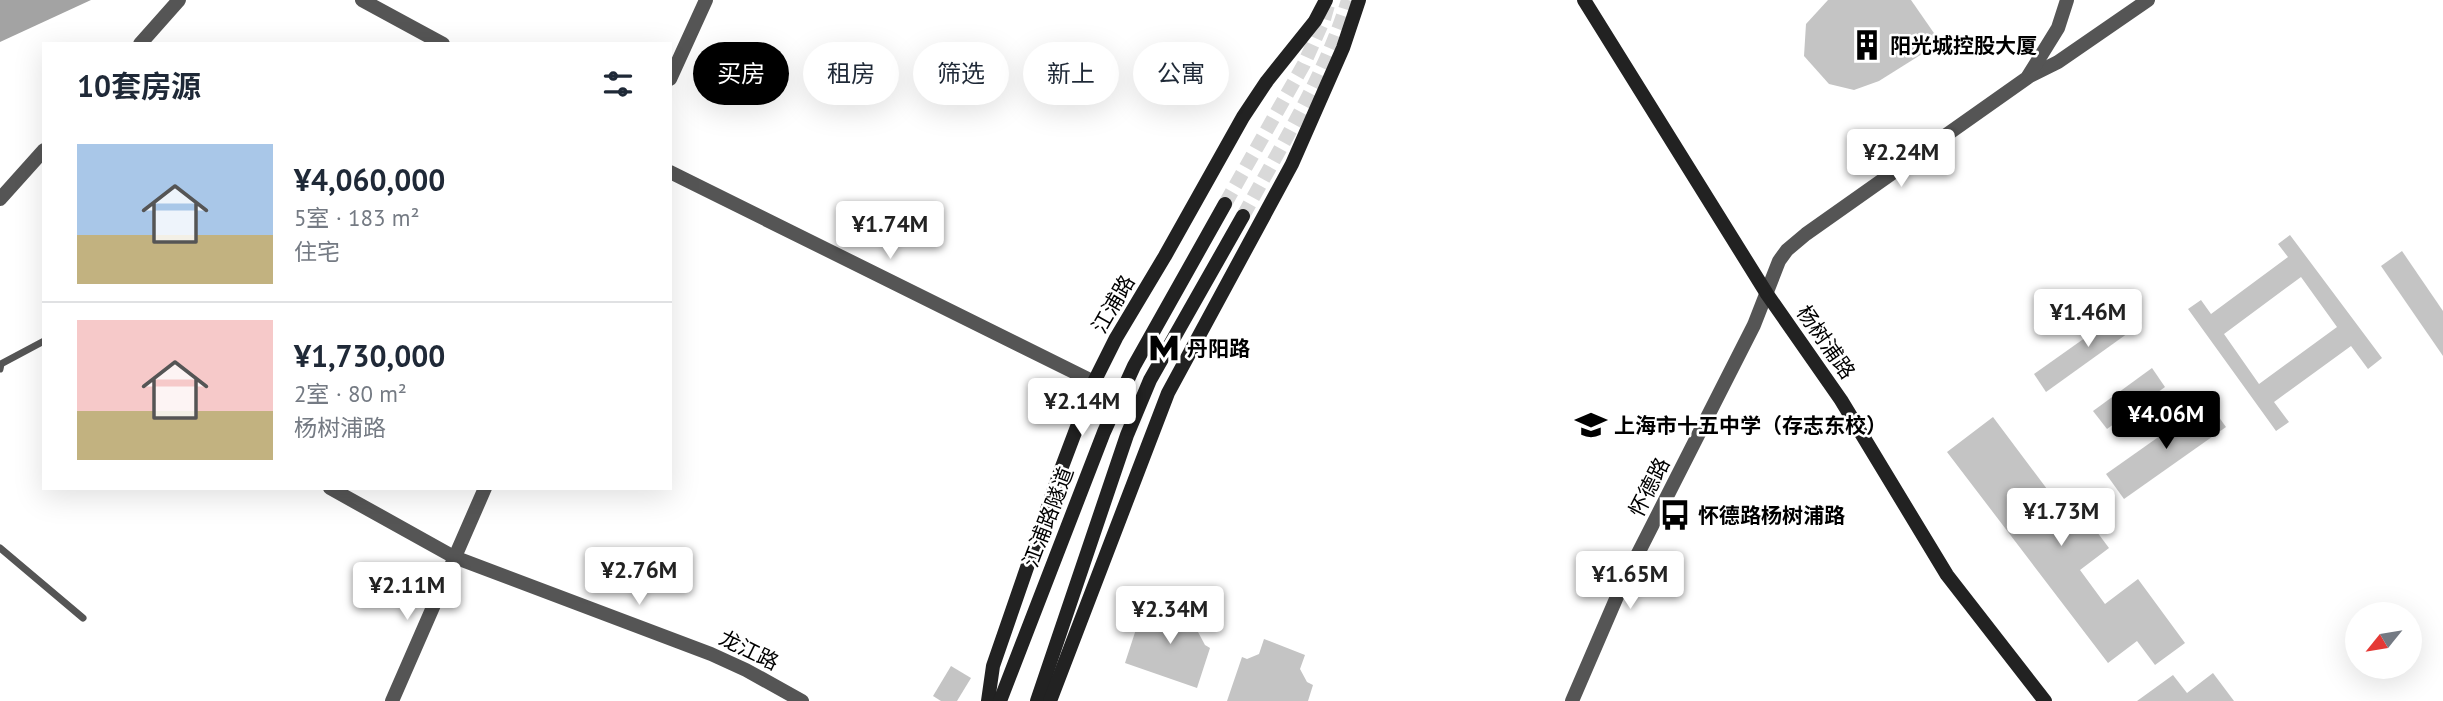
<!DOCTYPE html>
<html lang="zh">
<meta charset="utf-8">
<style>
:root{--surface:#fff;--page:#f6f6f7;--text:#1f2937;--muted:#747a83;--line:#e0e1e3;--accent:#000}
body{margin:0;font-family:"PT Sans","Noto Sans SC",sans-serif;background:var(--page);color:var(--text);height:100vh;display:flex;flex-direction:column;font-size:26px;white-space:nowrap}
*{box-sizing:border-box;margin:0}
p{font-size:23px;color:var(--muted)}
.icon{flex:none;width:38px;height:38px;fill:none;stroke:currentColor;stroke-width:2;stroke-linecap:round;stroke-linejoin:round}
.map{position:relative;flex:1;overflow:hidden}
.panel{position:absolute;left:42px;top:42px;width:630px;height:448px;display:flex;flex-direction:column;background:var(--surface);border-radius:0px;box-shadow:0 7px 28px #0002}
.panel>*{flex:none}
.hud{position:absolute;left:693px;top:42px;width:665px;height:63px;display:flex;gap:14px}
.needle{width:46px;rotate:240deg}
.tools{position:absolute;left:2345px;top:602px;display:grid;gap:14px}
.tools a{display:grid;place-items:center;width:77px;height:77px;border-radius:50%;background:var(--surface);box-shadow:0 7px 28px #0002;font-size:35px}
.price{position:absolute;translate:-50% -60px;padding:0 16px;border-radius:7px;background:#fff;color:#222;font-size:23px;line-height:46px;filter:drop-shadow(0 2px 4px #0008)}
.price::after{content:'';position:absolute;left:50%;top:42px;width:21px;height:16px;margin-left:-10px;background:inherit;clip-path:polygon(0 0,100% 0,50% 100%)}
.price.selected{background:var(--accent);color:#fff}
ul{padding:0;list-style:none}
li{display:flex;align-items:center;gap:21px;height:175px;padding:0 35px}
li+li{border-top:2px solid var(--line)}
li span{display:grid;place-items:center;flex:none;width:196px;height:140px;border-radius:0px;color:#555}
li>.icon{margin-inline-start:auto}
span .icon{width:84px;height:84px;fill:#fffc;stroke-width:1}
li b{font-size:30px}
h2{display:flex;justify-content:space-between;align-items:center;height:84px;padding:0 35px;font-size:30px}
.chip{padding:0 24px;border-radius:32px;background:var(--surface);box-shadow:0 7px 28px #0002;font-size:24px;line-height:63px}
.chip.selected{background:var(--accent);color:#fff}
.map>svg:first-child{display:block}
</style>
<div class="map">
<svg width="2443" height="701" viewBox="0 0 2443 701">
<rect width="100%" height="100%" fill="#fff"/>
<!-- water -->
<polygon fill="#a3a3a3" points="0,0 91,0 0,42"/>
<!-- building -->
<g fill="#c4c4c4" fill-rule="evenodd">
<polygon points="1828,0 1911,0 1936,36 1922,54 1879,81 1854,90 1829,84 1804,56 1806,24"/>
<path d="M2290 235 2382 358 2368 369 2351 346 2274 402 2289 422 2276 431 2188 309 2201 300 2211 314 2288 257 2278 244ZM2301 277 2337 327 2259 384 2224 334Z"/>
<polygon points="2402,251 2443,311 2443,356 2381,266"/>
<polygon points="2130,306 2142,323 2046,392 2034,374"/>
<polygon points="2152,368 2165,387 2107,429 2093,411"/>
<polygon points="2208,402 2226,427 2124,499 2106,474"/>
<polygon points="1993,417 2071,521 2082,512 2109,548 2080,570 2105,604 2138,579 2185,643 2155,665 2137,641 2108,663 1947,452"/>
<polygon points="1161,603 1203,618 1198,632 1205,645 1210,648 1197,688 1125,663 1139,620 1144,622 1156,617"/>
<polygon points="1264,639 1305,655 1300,669 1307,682 1313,685 1308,701 1227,701 1242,657 1247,659 1259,654"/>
<polygon points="951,666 971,678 957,701 941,701 933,696"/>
<polygon points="2213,673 2234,701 2137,701 2173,675 2187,693"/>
</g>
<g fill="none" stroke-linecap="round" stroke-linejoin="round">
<!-- secondary-tunnel -->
<g stroke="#d9d9d9" stroke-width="14" stroke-dasharray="14 7" stroke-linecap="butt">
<polyline points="1225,204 1304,64 1324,19 1328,5"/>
<path d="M1243 216C1281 146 1325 76 1348 0"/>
</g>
<!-- service -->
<g stroke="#555" stroke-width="7">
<polyline points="0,369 1,364 44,341"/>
<polyline points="0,548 83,618"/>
</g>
<!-- minor -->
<g stroke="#555" stroke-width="14">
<polyline points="362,0 443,44"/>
<polyline points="140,44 179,0"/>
<polyline points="2028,77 2058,62 2148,0"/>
<polyline points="670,79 706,0"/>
<polyline points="670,172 1094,382"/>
<polyline points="0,199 44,150"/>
<polyline points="330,488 454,557 711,654 746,670 802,701"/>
<polyline points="392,701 485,488"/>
<polyline points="1572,701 1622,585 1754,325 1779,261 1787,250 1806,234 2027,78 2058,28 2067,0"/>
</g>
<!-- secondary -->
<g stroke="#222" stroke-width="14">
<polyline points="1584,0 1767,294 1841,400 1947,575 2045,701"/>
<polyline points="988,701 993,666 1060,472 1094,382 1116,338 1165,256 1243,117 1267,81 1315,21 1326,0"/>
<polyline points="1000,701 1104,432 1134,366 1225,204"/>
<polyline points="1037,701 1127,435 1150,380 1243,216"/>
<polyline points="1050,701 1168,393 1292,164 1343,48 1359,0"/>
</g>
</g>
<!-- icons -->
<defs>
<symbol id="building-bare" viewBox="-9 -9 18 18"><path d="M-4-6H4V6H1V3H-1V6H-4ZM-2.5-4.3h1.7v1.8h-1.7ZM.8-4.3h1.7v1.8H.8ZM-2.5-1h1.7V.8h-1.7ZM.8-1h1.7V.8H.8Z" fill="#000" stroke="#fff" stroke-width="2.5" paint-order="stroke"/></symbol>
<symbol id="metro-bare" viewBox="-9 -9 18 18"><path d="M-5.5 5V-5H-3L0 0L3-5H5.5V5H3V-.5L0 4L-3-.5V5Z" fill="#000" stroke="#fff" stroke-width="2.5" paint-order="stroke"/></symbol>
<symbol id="school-bare" viewBox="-9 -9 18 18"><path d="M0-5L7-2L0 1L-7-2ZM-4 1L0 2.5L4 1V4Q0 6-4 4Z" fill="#000" stroke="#fff" stroke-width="2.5" paint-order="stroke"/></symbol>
<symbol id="bus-bare" viewBox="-9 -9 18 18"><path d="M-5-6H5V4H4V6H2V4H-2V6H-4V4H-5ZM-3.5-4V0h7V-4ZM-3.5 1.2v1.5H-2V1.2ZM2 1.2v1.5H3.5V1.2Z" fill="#000" stroke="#fff" stroke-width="2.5" paint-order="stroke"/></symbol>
</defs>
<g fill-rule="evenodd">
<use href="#building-bare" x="1845" y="23" width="44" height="44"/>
<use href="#metro-bare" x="1142" y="326" width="44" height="44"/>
<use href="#school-bare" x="1569" y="403" width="44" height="44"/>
<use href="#bus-bare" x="1653" y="493" width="44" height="44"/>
</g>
<g text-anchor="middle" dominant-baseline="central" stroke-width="5" stroke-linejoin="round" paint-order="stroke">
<!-- poi labels -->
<g font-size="21" font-weight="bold" fill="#000" stroke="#fff" text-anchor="start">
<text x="1890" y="45">阳光城控股大厦</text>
<text x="1187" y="348">丹阳路</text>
<text x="1614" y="425">上海市十五中学（存志东校）</text>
<text x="1698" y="515">怀德路杨树浦路</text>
</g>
<!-- street labels -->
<g font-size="21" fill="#000" stroke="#fff">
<text transform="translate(1113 304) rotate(-60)">江浦路</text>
<text transform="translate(1826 342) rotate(55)">杨树浦路</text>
<text transform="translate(1649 487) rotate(-63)">怀德路</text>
<text transform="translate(1048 517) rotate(-69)">江浦路隧道</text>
<text transform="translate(749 650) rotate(26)">龙江路</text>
</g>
</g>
</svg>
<div class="tools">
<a><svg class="needle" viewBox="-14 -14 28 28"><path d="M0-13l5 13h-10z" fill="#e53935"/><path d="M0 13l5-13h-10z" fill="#747a83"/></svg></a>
</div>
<b class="price" style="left:1901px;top:189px">¥2.24M</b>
<b class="price" style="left:890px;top:261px">¥1.74M</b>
<b class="price" style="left:2088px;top:349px">¥1.46M</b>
<b class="price" style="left:1082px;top:438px">¥2.14M</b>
<b class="price selected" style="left:2166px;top:451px">¥4.06M</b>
<b class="price" style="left:2061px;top:548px">¥1.73M</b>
<b class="price" style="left:639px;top:607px">¥2.76M</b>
<b class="price" style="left:1630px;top:611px">¥1.65M</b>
<b class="price" style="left:407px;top:622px">¥2.11M</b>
<b class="price" style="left:1170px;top:646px">¥2.34M</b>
<div class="hud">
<a class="chip selected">买房</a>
<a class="chip">租房</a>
<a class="chip">筛选</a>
<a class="chip">新上</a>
<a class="chip">公寓</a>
</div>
<section class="panel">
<h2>10套房源<svg class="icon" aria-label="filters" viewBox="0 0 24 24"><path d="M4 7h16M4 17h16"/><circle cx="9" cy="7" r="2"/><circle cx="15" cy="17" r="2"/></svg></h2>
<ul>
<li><span style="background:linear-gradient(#a9c7e8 65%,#c2b280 0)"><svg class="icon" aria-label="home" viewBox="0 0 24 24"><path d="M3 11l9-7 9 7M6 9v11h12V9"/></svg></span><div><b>¥4,060,000</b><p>5室 · 183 m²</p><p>住宅</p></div></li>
<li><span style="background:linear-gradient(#f6c9c9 65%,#c2b280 0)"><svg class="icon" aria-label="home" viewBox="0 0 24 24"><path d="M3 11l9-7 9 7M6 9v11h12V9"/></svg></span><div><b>¥1,730,000</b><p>2室 · 80 m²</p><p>杨树浦路</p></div></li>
</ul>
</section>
</div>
